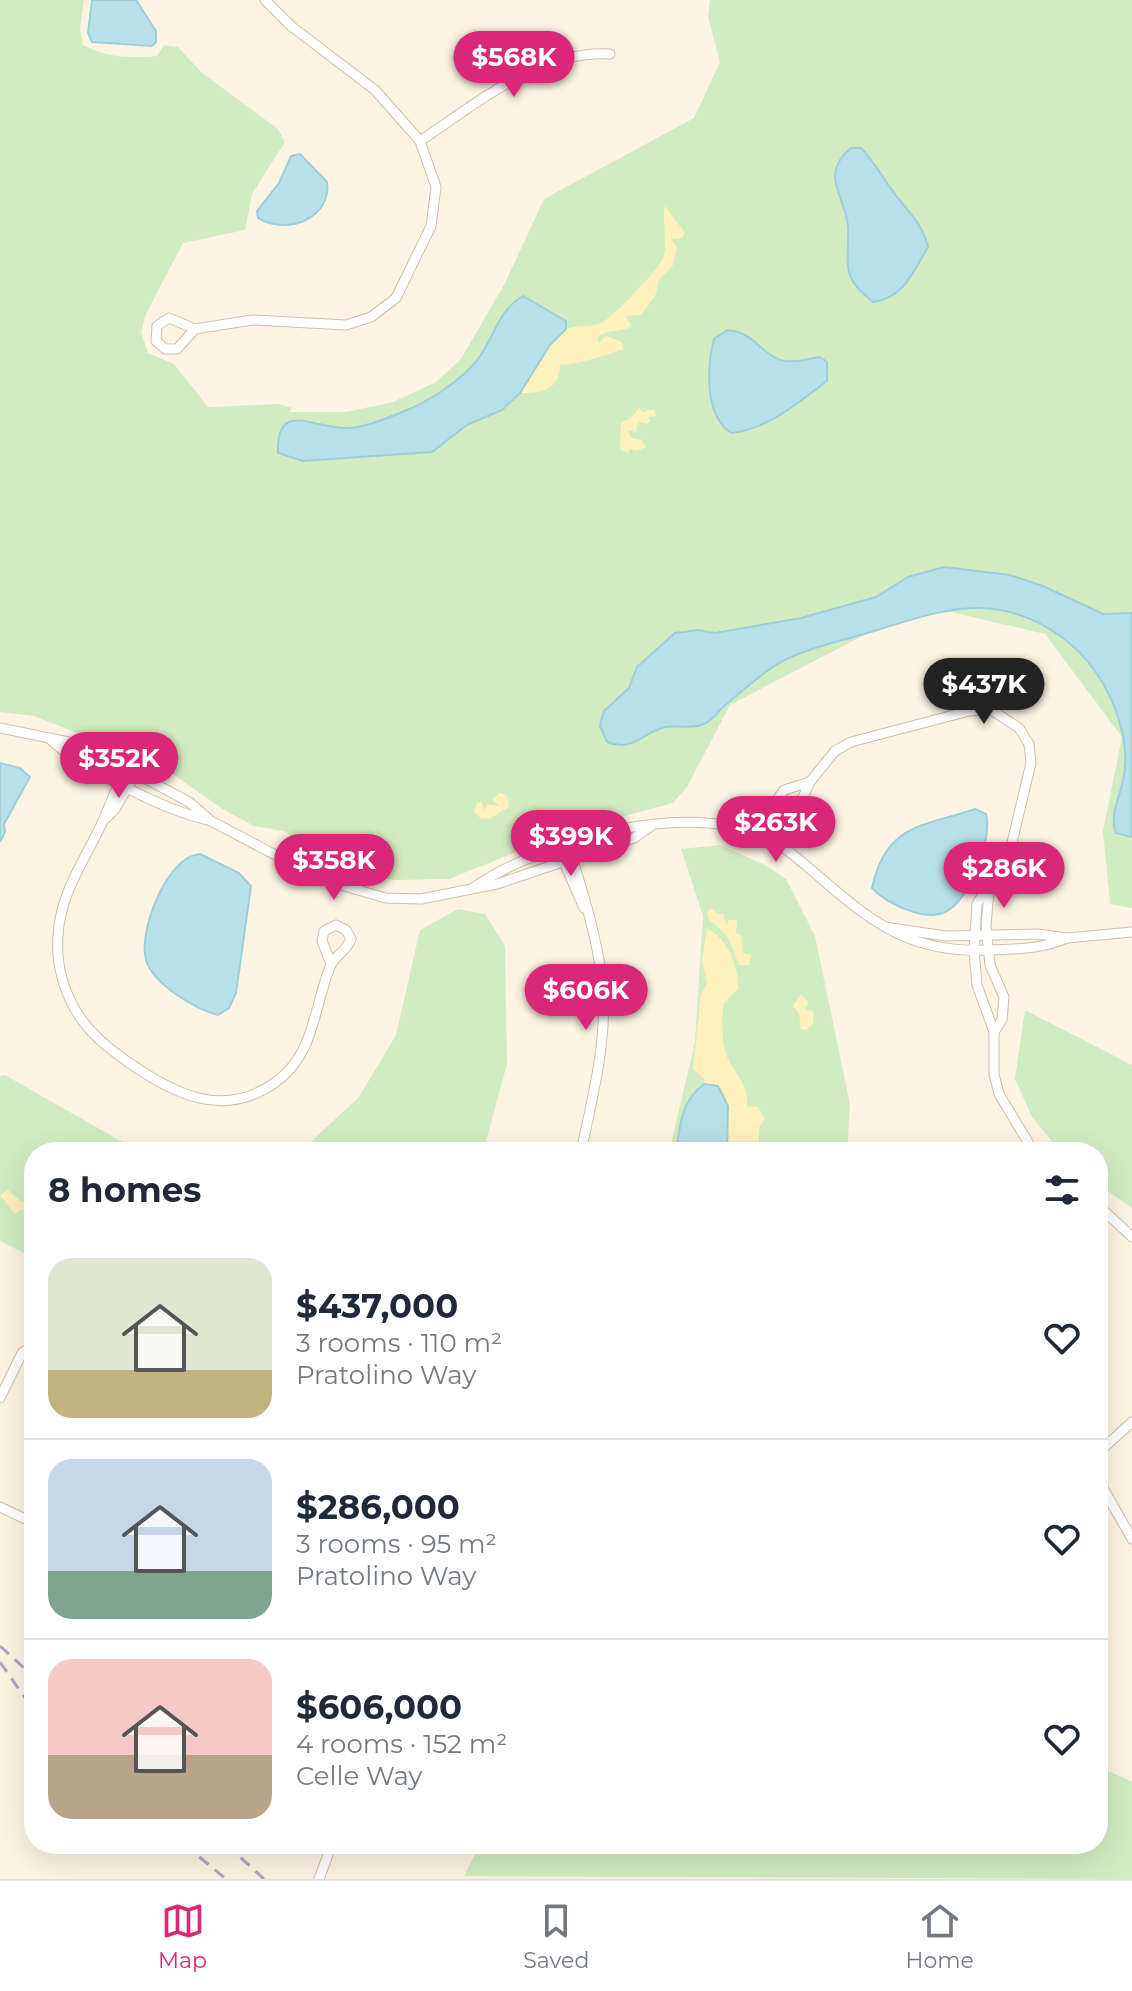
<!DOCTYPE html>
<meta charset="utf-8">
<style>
:root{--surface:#fff;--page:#f2f2f3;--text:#1f2937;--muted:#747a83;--line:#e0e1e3;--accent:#db2777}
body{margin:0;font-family:Montserrat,sans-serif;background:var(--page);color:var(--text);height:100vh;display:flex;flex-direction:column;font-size:30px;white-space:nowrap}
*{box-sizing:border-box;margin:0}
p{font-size:26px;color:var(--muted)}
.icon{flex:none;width:44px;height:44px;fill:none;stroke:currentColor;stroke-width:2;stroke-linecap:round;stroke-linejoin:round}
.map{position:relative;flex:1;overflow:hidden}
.details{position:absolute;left:24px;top:1142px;width:1084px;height:712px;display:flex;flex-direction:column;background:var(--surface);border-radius:32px;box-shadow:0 8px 32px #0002}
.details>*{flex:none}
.price{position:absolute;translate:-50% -68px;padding:0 18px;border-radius:28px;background:var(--accent);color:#fff;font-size:26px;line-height:52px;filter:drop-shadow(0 2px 4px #0008)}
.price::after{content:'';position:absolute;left:50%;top:48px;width:24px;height:18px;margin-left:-12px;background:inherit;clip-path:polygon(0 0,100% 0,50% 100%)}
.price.current{background:#222;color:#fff}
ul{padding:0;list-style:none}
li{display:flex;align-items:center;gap:24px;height:200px;padding:0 24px}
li+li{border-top:2px solid var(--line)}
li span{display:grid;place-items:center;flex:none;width:224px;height:160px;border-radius:24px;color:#555}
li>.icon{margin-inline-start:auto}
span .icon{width:96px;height:96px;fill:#fffc;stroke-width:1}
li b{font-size:34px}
h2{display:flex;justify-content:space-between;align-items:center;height:96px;padding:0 24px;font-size:34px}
.menu{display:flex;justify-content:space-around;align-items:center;height:112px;border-top:2px solid var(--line);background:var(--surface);font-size:22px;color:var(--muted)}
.menu a{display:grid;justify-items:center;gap:4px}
.menu .current{color:var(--accent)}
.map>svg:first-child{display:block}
</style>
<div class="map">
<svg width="1132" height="1879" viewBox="0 0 1132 1879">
<rect width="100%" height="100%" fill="#fdf4e4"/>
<!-- green -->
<g fill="#d2ecc1">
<path d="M0 0H84L80 29 83 45C108 58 129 58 157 56L164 45 178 47 201 72 278 129 285 142 252 194 245 230 183 243 146 314 141 332 148 353 174 364 208 407 279 404 292 408 290 412H346L393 402 436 382 461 359 505 283 544 199 694 118 720 62 708 16 710 0H1132V908L1110 904 1103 831 1122 737 1045 634 922 605 730 705 687 787 673 803 569 831 449 879 394 880 364 877 331 861 284 831 254 826 224 810 161 766 34 716 0 712Z"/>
<polygon points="720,845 765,865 786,879 815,936 850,1104 847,1152 669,1152 695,1042 703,916 681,849"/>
<polygon points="458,909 485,914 505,946 507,1064 483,1152 300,1152 359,1097 396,1035 420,930"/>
<polygon points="1025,1010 1132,1065 1132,1208 1098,1184 1098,1152 1061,1152 1032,1117 1015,1079"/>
<polygon points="5,1075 140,1152 34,1152 34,1258 0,1241 0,1076"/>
<polygon points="1098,1766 1132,1782 1132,1879 464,1876 480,1844 1098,1844"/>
</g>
<!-- sand -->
<g fill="#fef1bd">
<path d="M665 206 685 233 682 238 671 239 677 247 673 265 659 280 656 294 641 315 626 316 631 326C620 334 606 328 597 338L599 343 606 336 622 342 623 349C611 354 570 367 560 364 561 389 542 394 520 393 529 378 551 335 567 329 578 324 591 328 603 322 614 316 656 272 662 260 670 245 661 223 665 206Z"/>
<polygon points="639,408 643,412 654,409 656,416 648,417 650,421 647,424 638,422 636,432 628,430 631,438 642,440 646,447 637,451 630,449 628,453 620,449 621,422 630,419"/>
<polygon points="500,793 507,796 509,807 489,819 480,818 474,811 477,803 481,802 485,811 487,804 500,806 492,800"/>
<path d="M712 908 718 914 723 913 726 925 729 920H737L736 933 741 935 743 953 751 955 749 965H739C728 940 732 936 709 920L707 912Z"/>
<path d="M707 929C727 936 740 970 738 989L724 1003C721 1015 722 1042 726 1054 733 1074 749 1082 747 1106L758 1107 765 1118 759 1128V1152H727L728 1106 718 1086 704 1084 705 1079 693 1070 701 994 707 983 702 960Z"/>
<polygon points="801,994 808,1002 805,1009 814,1012 813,1024 806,1030 801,1029 799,1013 793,1006"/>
<polygon points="8,1190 22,1202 34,1202 33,1220 28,1220 23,1209 15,1214 0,1195"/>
</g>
<!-- water -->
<g fill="#b7e0e8" stroke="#9dcfda" stroke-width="2">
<polygon points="92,0 136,0 156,31 156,42 152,46 92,42 88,33"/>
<path d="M851 148H861C875 162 883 179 895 194 909 213 922 223 928 247 913 272 904 298 873 302 840 277 849 265 848 229 848 198 817 176 851 148Z"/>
<path d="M300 154 327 182C332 218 287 236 258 218L257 211 279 183 291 156Z"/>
<path d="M523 296 566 321V329L550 345 520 393 502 410 467 425 432 452 303 461 278 453C276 398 315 430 349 428 365 427 388 418 402 412 427 403 462 380 478 359 495 337 497 311 523 296Z"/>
<path d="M727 330C754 333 755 347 776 358 788 365 807 359 820 357L827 362V381C798 403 768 429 731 433 704 415 707 367 714 339Z"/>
<path d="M944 567 1010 575 1043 586 1103 614 1132 613V837L1116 833C1109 815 1120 798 1123 780 1130 750 1120 714 1105 687 1080 641 1030 608 977 608 942 608 904 622 871 632 841 641 806 648 779 663 760 675 739 693 722 708 716 714 712 721 704 724 690 730 676 724 662 728 640 735 632 752 607 742L600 726 604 711 629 688 637 667 675 633 698 630 715 633 801 618 876 597 908 577Z"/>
<polygon points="0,763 20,768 30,777 4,824 5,832 0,842"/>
<path d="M975 809 986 814C993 838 970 901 945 912 924 922 886 903 872 888 886 823 923 827 975 809Z"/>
<path d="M200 854 239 873 251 886 236 993 229 1008 218 1015C195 1009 153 984 146 960 138 931 167 856 200 854Z"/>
<path d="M704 1084 718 1086 728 1106 727 1152H676C680 1125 681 1101 704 1084Z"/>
</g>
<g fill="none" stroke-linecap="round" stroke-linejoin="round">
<defs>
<g id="street">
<path d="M420 141C476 104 539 50 610 54"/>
<polyline points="195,329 177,349 165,349 156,341 157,326 169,318 195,329 252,320 346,325 371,317 396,298 431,226 436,187 420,141 375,90 291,26 265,0"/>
<polyline points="0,728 83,745 189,802 211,821 323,880 386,898 421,899 497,884 634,838 651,826"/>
<path d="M49 738C79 768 167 811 208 820"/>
<path d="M126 768C117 786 110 805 102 823 85 860 60 893 58 936 56 962 63 989 76 1011 89 1033 108 1048 128 1062 172 1093 222 1119 273 1084 315 1056 313 1009 330 967 334 956 347 951 351 939L346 930 336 925 324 931 322 941 331 964"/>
<polyline points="810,782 798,808 783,806 779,797 784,790 810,782 835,751 851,742 969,711 990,709 1019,728 1029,744 1031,763 1011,847 977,904 974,951 977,985 994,1032 994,1074 999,1094 1034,1152"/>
<polyline points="106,818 115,809 136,773"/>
<path d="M568 846C583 891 598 940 603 988 607 1043 592 1099 581 1152"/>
<polyline points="558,849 584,908"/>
<path d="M474 887C547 839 688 798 770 839 789 849 806 866 823 880 877 927 916 954 990 950 1018 949 1042 949 1067 938L1038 934 945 936 885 927"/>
<polyline points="989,889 986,926 990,965 1004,997 1002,1020 994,1032"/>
<polyline points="1067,938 1132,932"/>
<polyline points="1098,1205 1132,1237"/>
<polyline points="0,1398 22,1353 34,1344"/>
<polyline points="1098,1453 1132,1422"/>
<polyline points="1098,1479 1132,1539"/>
<polyline points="0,1507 34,1523"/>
<polyline points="319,1879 332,1844"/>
</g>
</defs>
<!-- street casing -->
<use href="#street" stroke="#d1beac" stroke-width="11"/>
<!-- street -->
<use href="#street" stroke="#fff" stroke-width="9"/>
<!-- rail -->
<g stroke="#b7a2c7" stroke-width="3" stroke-dasharray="12 8" stroke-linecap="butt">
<polyline points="0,1646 34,1677"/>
<polyline points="0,1662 34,1711"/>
<polyline points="184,1844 226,1879"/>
<polyline points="226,1844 264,1879"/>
</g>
</g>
</svg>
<b class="price" style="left:514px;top:99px">$568K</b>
<b class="price current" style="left:984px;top:726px">$437K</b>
<b class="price" style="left:119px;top:800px">$352K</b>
<b class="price" style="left:776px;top:864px">$263K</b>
<b class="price" style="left:571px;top:878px">$399K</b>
<b class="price" style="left:334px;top:902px">$358K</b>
<b class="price" style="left:1004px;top:910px">$286K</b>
<b class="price" style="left:586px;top:1032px">$606K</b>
<section class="details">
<h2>8 homes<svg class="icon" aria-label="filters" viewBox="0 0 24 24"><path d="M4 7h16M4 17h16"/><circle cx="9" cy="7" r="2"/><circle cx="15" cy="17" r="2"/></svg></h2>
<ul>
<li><span style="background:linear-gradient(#dfe7d0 70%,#c2b280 0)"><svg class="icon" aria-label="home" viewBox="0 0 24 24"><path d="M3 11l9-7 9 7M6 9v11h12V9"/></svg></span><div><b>$437,000</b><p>3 rooms · 110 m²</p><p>Pratolino Way</p></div><svg class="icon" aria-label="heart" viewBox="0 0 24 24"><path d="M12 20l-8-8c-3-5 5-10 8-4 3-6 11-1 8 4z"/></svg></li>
<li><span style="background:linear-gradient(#c9d6e8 70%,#7fa58c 0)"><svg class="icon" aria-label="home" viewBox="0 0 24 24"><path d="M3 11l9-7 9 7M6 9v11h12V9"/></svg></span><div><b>$286,000</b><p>3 rooms · 95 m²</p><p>Pratolino Way</p></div><svg class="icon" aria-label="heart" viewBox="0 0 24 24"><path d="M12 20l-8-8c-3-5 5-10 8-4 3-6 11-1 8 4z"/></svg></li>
<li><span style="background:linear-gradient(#f6c9c9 60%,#b9a48a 0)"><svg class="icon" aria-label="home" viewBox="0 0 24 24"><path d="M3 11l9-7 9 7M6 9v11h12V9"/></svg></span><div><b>$606,000</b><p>4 rooms · 152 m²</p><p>Celle Way</p></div><svg class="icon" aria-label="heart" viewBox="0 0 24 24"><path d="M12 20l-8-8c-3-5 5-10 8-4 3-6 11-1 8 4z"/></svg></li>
</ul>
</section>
</div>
<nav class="menu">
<a class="current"><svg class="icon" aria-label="map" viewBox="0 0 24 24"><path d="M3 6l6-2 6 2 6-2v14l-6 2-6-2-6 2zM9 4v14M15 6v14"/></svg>Map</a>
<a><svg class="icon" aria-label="saved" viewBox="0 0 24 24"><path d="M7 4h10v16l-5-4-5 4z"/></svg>Saved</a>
<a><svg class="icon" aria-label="home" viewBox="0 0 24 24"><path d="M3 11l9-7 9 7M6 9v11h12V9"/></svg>Home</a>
</nav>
